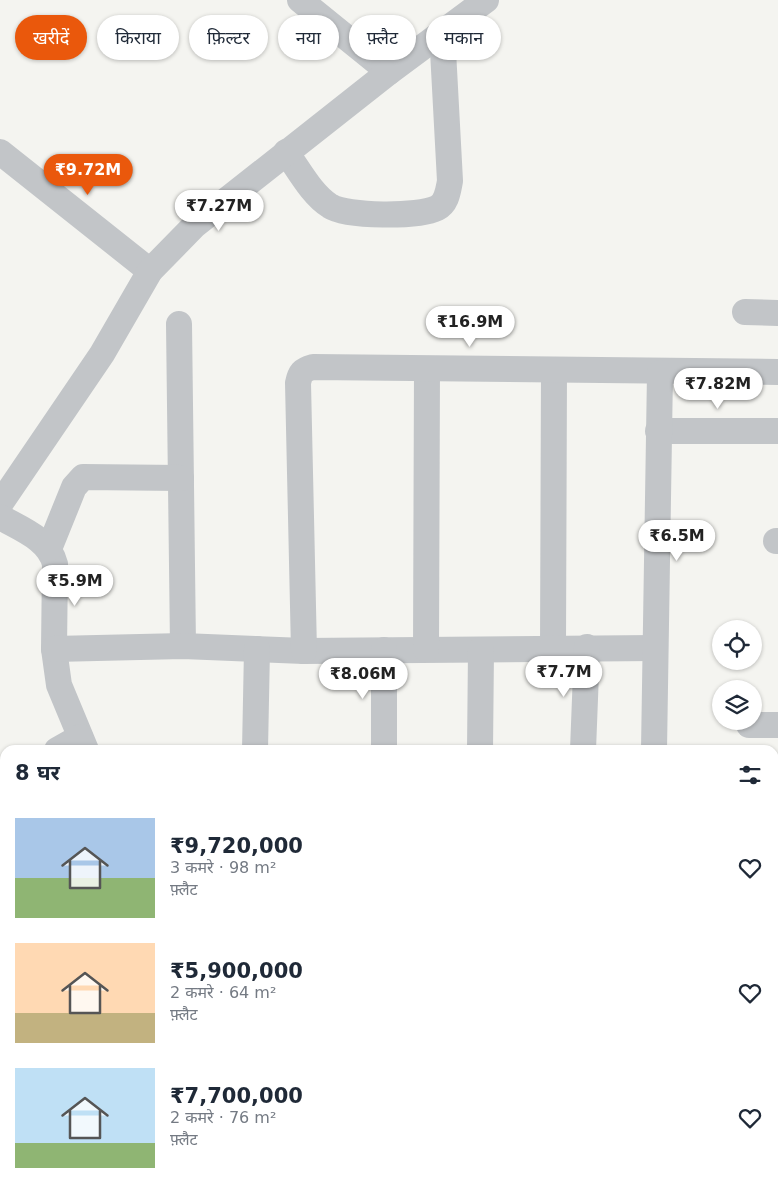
<!DOCTYPE html>
<html lang="hi">
<meta charset="utf-8">
<style>
:root{--surface:#fff;--page:#f6f6f7;--text:#1f2937;--muted:#747a83;--accent:#ea580c}
body{margin:0;font-family:"DejaVu Sans","Noto Sans Devanagari",sans-serif;background:var(--page);color:var(--text);height:100vh;display:flex;flex-direction:column;font-size:19px;white-space:nowrap}
*{box-sizing:border-box;margin:0}
p{font-size:16px;color:var(--muted)}
.icon{flex:none;width:28px;height:28px;fill:none;stroke:currentColor;stroke-width:2;stroke-linecap:round;stroke-linejoin:round}
.map{position:relative;flex:1;overflow:hidden}
.sheet{position:absolute;left:0px;top:745px;width:779px;height:445px;display:flex;flex-direction:column;background:var(--surface);border-radius:15px 15px 0 0;box-shadow:0 1px 4px #0004}
.sheet>*{flex:none}
.hud{position:absolute;left:15px;top:15px;width:500px;height:45px;display:flex;gap:10px}
.controls{position:absolute;left:712px;top:620px;display:grid;gap:10px}
.controls a{display:grid;place-items:center;width:50px;height:50px;border-radius:50%;background:var(--surface);box-shadow:0 1px 4px #0004;font-size:25px}
.price{position:absolute;translate:-50% -42px;padding:0 11px;border-radius:18px;background:#fff;color:#222;font-size:16px;line-height:32px;filter:drop-shadow(0 1px 2px #0008)}
.price::after{content:'';position:absolute;left:50%;top:30px;width:15px;height:11px;margin-left:-8px;background:inherit;clip-path:polygon(0 0,100% 0,50% 100%)}
.price.on{background:var(--accent);color:#fff}
ul{padding:0;list-style:none}
li{display:flex;align-items:center;gap:15px;height:125px;padding:0 15px}
li span{display:grid;place-items:center;flex:none;width:140px;height:100px;border-radius:0px;color:#555}
li>.icon{margin-inline-start:auto}
span .icon{width:60px;height:60px;fill:#fffc;stroke-width:1}
li b{font-size:21px}
h2{display:flex;justify-content:space-between;align-items:center;height:60px;padding:0 15px;font-size:21px}
.tag{padding:0 18px;border-radius:22px;background:var(--surface);box-shadow:0 1px 4px #0004;font-size:18px;line-height:45px}
.tag.on{background:var(--accent);color:#fff}
.map>svg:first-child{display:block}
</style>
<div class="map">
<svg width="778" height="1190" viewBox="0 0 778 1190">
<rect width="100%" height="100%" fill="#f4f4f0"/>
<g fill="none" stroke-linecap="round" stroke-linejoin="round">
<!-- minor -->
<g stroke="#c2c5c8" stroke-width="26">
<polyline points="300,0 389,72"/>
<polyline points="0,152 150,271"/>
<path d="M286 152C299 170 312 195 330 206 347 217 419 217 437 208 447 203 448 191 450 181L442 32"/>
<polyline points="745,312 778,313"/>
<polyline points="179,324 183,646"/>
<polyline points="658,431 778,431"/>
<polyline points="0,504 102,354 150,271 195,225 389,72 486,0"/>
<path d="M0 517C21 529 49 539 55 564L54 649 59 685 86 750"/>
<polyline points="776,541 778,541"/>
<polyline points="49,549 74,487 83,477 181,478"/>
<polyline points="553,648 554,370"/>
<polyline points="54,649 183,646 304,651 655,648"/>
<polyline points="426,649 427,369"/>
<path d="M304 651 298 383C300 373 302 370 313 367L778 372"/>
<polyline points="749,725 778,725"/>
<polyline points="57,750 80,737"/>
<polyline points="255,750 257,649"/>
<polyline points="384,750 384,650"/>
<polyline points="480,750 481,650"/>
<polyline points="583,750 587,647"/>
<polyline points="654,750 660,373"/>
<polyline points="0,782 5,779"/>
<polyline points="774,785 778,785"/>
<polyline points="0,865 5,862"/>
<polyline points="774,948 778,948"/>
<polyline points="0,1024 5,1036"/>
<polyline points="774,1068 778,1068"/>
<polyline points="774,1172 778,1167"/>
<polyline points="210,1185 212,1190"/>
<polyline points="291,1185 293,1190"/>
<polyline points="407,1185 407,1190"/>
<polyline points="56,1190 67,1185"/>
<polyline points="445,1190 445,1185"/>
<polyline points="572,1190 572,1185"/>
</g>
</g>
</svg>
<div class="controls">
<a><svg class="icon" aria-label="locate" viewBox="0 0 24 24"><circle cx="12" cy="12" r="6"/><path d="M12 2v4M12 18v4M2 12h4M18 12h4"/></svg></a>
<a><svg class="icon" aria-label="layers" viewBox="0 0 24 24"><path d="M12 4l9 5-9 5-9-5zM3 14l9 5 9-5"/></svg></a>
</div>
<b class="price on" style="left:88px;top:196px">₹9.72M</b>
<b class="price" style="left:219px;top:232px">₹7.27M</b>
<b class="price" style="left:470px;top:348px">₹16.9M</b>
<b class="price" style="left:718px;top:410px">₹7.82M</b>
<b class="price" style="left:677px;top:562px">₹6.5M</b>
<b class="price" style="left:75px;top:607px">₹5.9M</b>
<b class="price" style="left:564px;top:698px">₹7.7M</b>
<b class="price" style="left:363px;top:700px">₹8.06M</b>
<div class="hud">
<a class="tag on">खरीदें</a>
<a class="tag">किराया</a>
<a class="tag">फ़िल्टर</a>
<a class="tag">नया</a>
<a class="tag">फ़्लैट</a>
<a class="tag">मकान</a>
</div>
<section class="sheet">
<h2>8 घर<svg class="icon" aria-label="filters" viewBox="0 0 24 24"><path d="M4 7h16M4 17h16"/><circle cx="9" cy="7" r="2"/><circle cx="15" cy="17" r="2"/></svg></h2>
<ul>
<li><span style="background:linear-gradient(#a9c7e8 60%,#8fb573 0)"><svg class="icon" aria-label="home" viewBox="0 0 24 24"><path d="M3 11l9-7 9 7M6 9v11h12V9"/></svg></span><div><b>₹9,720,000</b><p>3 कमरे · 98 m²</p><p>फ़्लैट</p></div><svg class="icon" aria-label="heart" viewBox="0 0 24 24"><path d="M12 20l-8-8c-3-5 5-10 8-4 3-6 11-1 8 4z"/></svg></li>
<li><span style="background:linear-gradient(#ffd9b3 70%,#c2b280 0)"><svg class="icon" aria-label="home" viewBox="0 0 24 24"><path d="M3 11l9-7 9 7M6 9v11h12V9"/></svg></span><div><b>₹5,900,000</b><p>2 कमरे · 64 m²</p><p>फ़्लैट</p></div><svg class="icon" aria-label="heart" viewBox="0 0 24 24"><path d="M12 20l-8-8c-3-5 5-10 8-4 3-6 11-1 8 4z"/></svg></li>
<li><span style="background:linear-gradient(#bfe0f5 75%,#8fb573 0)"><svg class="icon" aria-label="home" viewBox="0 0 24 24"><path d="M3 11l9-7 9 7M6 9v11h12V9"/></svg></span><div><b>₹7,700,000</b><p>2 कमरे · 76 m²</p><p>फ़्लैट</p></div><svg class="icon" aria-label="heart" viewBox="0 0 24 24"><path d="M12 20l-8-8c-3-5 5-10 8-4 3-6 11-1 8 4z"/></svg></li>
</ul>
</section>
</div>
